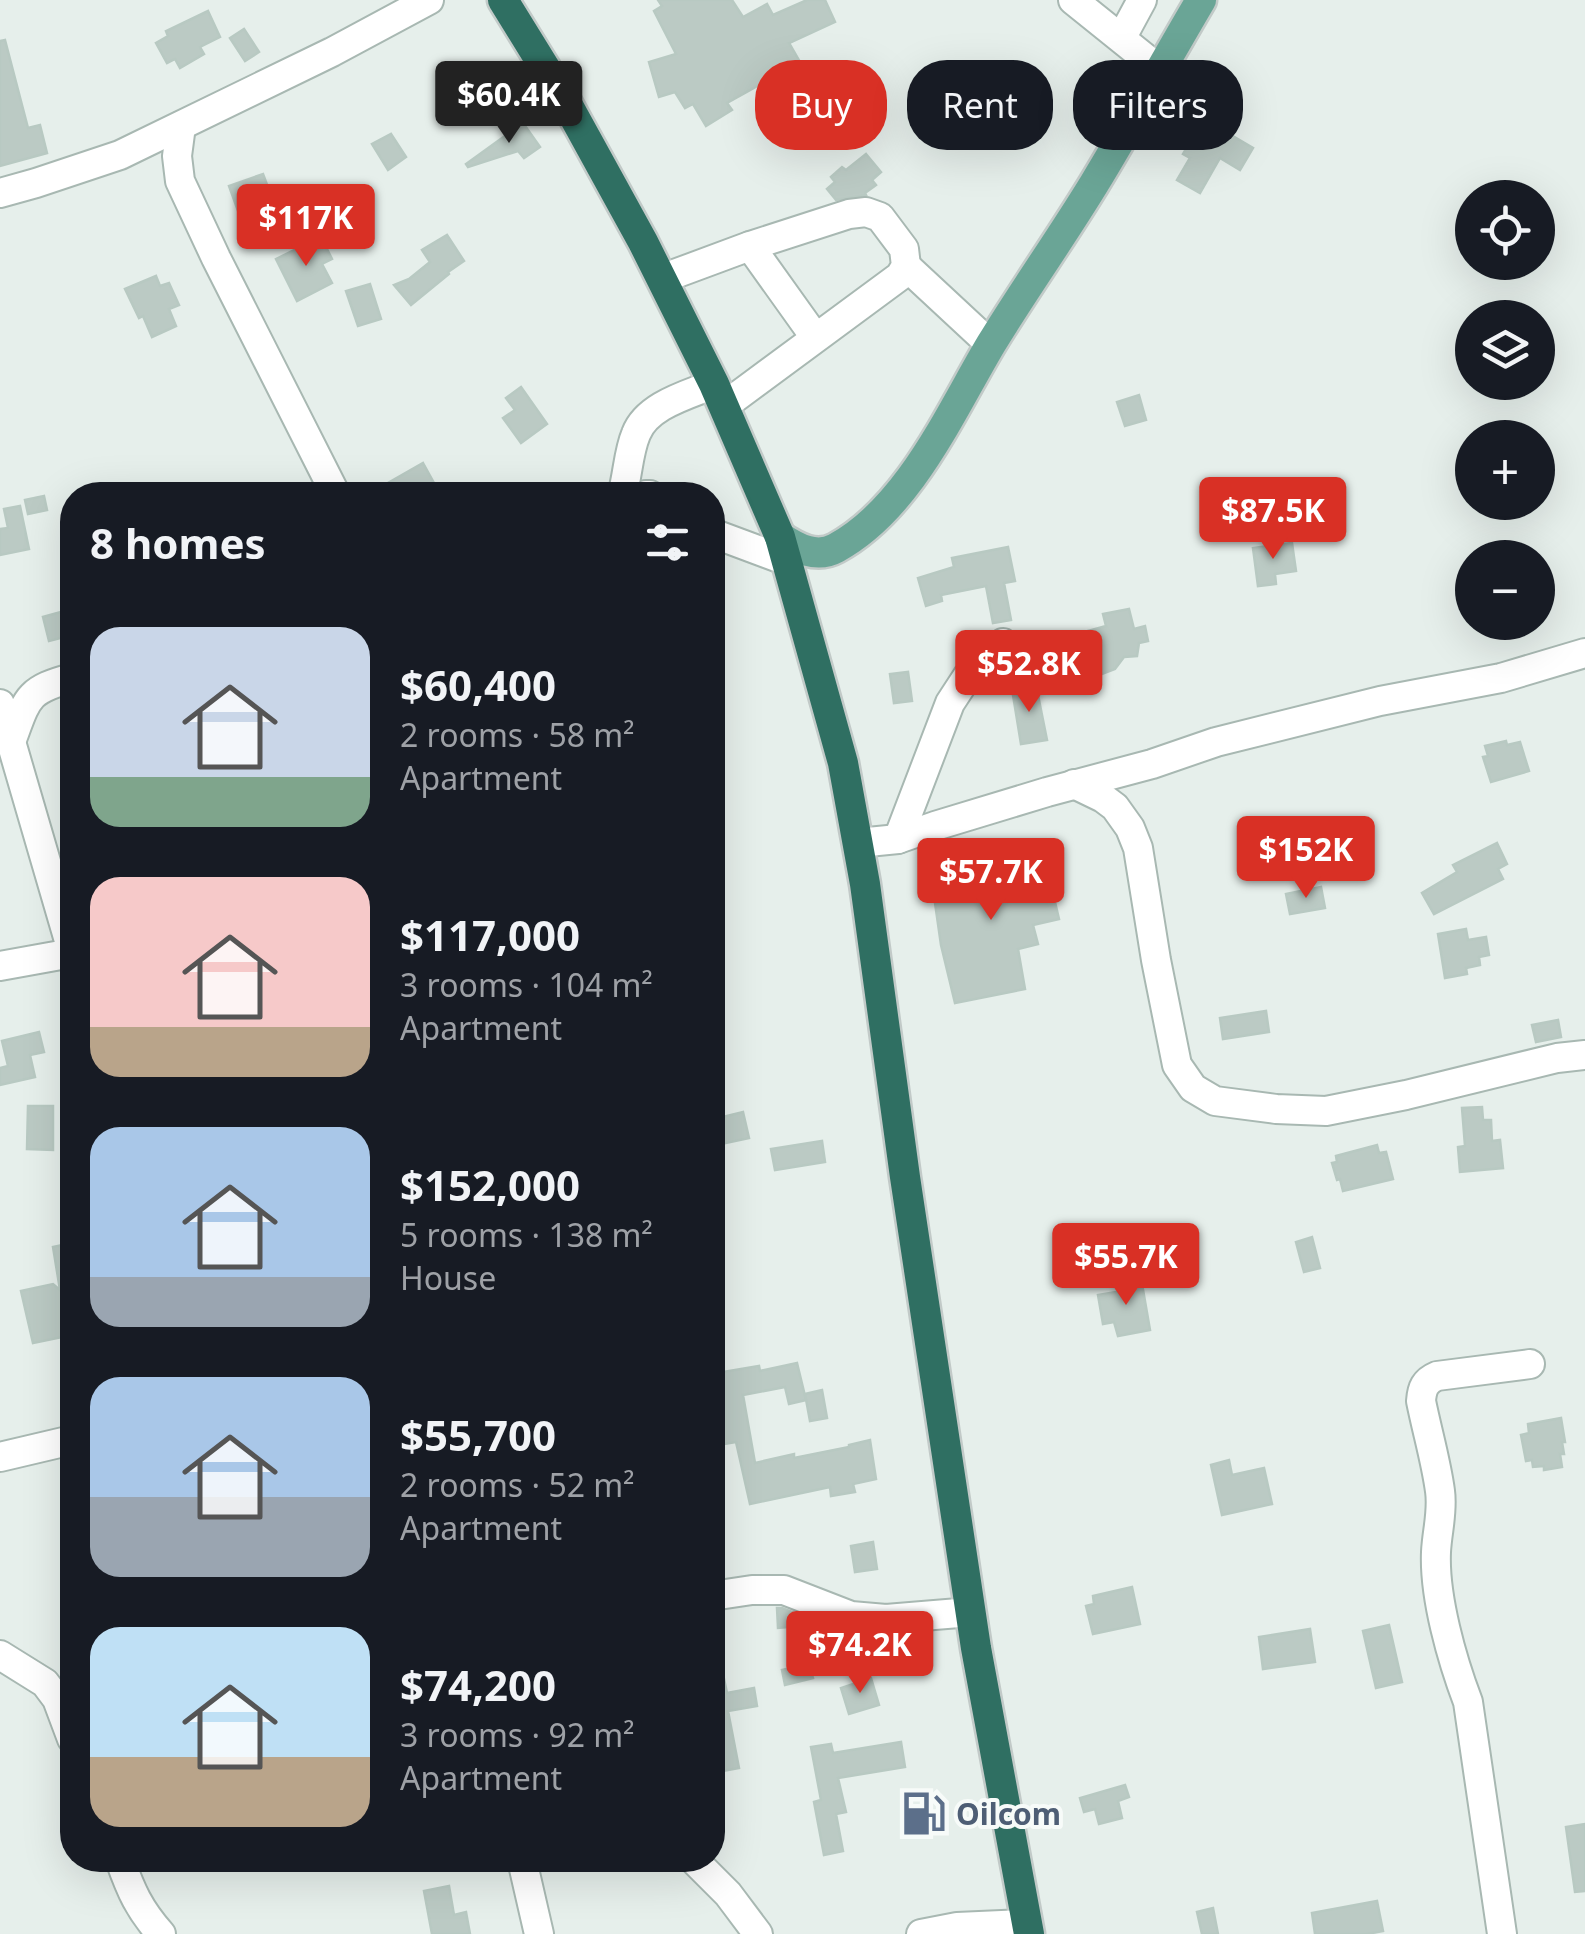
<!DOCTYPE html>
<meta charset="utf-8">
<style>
:root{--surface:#171b24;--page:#20242c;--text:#f1f3f6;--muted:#9ea1a6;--accent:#d93025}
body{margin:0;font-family:"Noto Sans",sans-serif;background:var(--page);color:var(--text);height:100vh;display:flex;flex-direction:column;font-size:38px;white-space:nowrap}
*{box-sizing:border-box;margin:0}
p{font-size:32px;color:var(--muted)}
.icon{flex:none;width:55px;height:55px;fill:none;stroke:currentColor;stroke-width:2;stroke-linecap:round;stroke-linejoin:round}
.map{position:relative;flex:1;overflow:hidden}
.drawer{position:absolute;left:60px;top:482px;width:665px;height:1390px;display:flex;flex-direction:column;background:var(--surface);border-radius:40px;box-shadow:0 10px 40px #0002}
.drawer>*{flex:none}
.banner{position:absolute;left:755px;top:60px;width:680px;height:90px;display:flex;gap:20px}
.controls{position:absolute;left:1455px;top:180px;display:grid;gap:20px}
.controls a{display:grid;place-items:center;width:100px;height:100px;border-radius:50%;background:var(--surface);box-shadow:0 10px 40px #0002;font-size:50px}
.price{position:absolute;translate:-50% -85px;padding:0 22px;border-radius:10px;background:var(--accent);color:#fff;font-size:32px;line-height:65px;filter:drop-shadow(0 2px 5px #0008)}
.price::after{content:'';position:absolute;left:50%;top:60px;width:30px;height:22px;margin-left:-15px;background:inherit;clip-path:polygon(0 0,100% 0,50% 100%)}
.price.active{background:#222;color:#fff}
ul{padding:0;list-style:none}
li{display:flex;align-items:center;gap:30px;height:250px;padding:0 30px}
li span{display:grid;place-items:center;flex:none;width:280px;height:200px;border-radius:30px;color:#555}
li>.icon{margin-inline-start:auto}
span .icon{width:120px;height:120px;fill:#fffc;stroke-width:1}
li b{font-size:42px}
h2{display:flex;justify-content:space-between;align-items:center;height:120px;padding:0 30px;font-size:42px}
.tag{padding:0 35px;border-radius:40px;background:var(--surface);box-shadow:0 10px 40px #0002;font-size:35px;line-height:90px}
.tag.active{background:var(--accent);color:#fff}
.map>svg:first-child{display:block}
</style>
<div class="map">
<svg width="1585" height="1934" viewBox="0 0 1585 1934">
<rect width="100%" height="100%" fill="#e6efeb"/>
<!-- building -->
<g fill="#bbcac4" stroke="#b8c9c2" stroke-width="2.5">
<polygon points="658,0 732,0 743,17 767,4 773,15 807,0 825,0 835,22 789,43 800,62 727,103 732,110 706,126 693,104 685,108 675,92 659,97 649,62 676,54 654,11 662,6"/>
<polygon points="208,11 220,37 200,47 204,54 180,68 175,59 167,63 156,43 168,36 166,31"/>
<polygon points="244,29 259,52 245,61 230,38"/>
<polygon points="5,40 28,128 40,125 47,153 0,166 0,41"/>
<polygon points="1209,122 1253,148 1240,170 1220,158 1200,193 1177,180 1190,158 1183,154 1193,137 1199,140"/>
<polygon points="523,123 540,147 524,158 518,151 468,167 466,164"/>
<polygon points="391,134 406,157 388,170 372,144"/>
<polygon points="866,154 881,172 872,180 876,185 865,193 866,195 836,200 827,189 835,182 831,177 842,167 846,170"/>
<polygon points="263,174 272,198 238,211 229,186"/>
<polygon points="447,235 464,261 448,272 449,274 411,305 394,285 409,279 430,262 422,250"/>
<polygon points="321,237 332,259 322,264 332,283 297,301 276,259"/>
<polygon points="156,276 160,286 169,283 179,305 169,309 176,326 152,337 143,316 139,318 125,289"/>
<polygon points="370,284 381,319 358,326 346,291"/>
<polygon points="521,387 547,424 521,443 503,418 515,410 506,398"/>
<polygon points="1139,395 1146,420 1125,426 1117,402"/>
<polygon points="423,463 434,483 414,495 395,495 388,483"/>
<polygon points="44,496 47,510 28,514 25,500"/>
<polygon points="20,506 29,549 0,555 0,529 8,528 4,509"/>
<polygon points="1292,543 1296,571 1275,574 1276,584 1258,586 1253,548"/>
<polygon points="1008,547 1015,581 1004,583 1011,620 993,623 986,586 941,595 942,601 926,606 918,578 954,567 952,558"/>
<polygon points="72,609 72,635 49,641 43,617"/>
<polygon points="1129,609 1134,629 1145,626 1148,641 1139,643 1137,656 1124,657 1115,669 1099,675 1100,679 1080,684 1073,656 1086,653 1081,633 1106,626 1103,614"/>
<polygon points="908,672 912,701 894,703 890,674"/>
<polygon points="1036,685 1047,740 1021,744 1012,689"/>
<polygon points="1506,741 1507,745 1520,742 1529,771 1491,782 1483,757 1488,756 1485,746"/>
<polygon points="1497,843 1507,864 1498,869 1503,879 1434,914 1422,893 1457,872 1453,865"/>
<polygon points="974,845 985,899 1019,891 1012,862 1052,853 1059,883 1051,885 1059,919 1033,925 1038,944 1018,949 1025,989 955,1003 941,945 934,896 949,892 939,859 955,854 954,849"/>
<polygon points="1321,887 1325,908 1290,914 1286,894"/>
<polygon points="1466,929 1468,940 1486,937 1489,955 1479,957 1480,965 1466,968 1467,974 1445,978 1438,934"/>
<polygon points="1266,1011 1269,1032 1223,1039 1220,1018"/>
<polygon points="1558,1020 1561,1037 1536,1042 1532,1025"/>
<polygon points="39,1032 44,1052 30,1055 35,1077 0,1085 0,1068 8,1066 2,1041"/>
<polygon points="28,1106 53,1106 53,1150 27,1149"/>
<polygon points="1482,1107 1483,1120 1491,1120 1492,1141 1500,1140 1503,1168 1460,1172 1458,1147 1465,1146 1462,1108"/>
<polygon points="743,1112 749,1138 712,1146 712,1126 721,1125 719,1118"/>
<polygon points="822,1141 825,1162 775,1170 771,1149"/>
<polygon points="1377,1145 1379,1153 1386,1152 1393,1179 1343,1191 1340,1179 1337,1180 1332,1163 1337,1162 1336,1156"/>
<polygon points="1312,1237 1320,1268 1304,1272 1296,1242"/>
<polygon points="72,1243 72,1335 33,1343 21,1291 53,1284 60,1290 53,1247"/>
<polygon points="1141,1278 1150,1330 1118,1336 1114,1322 1103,1324 1098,1295 1122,1291 1120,1281"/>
<polygon points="797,1363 806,1400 789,1404 785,1387 743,1395 755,1463 794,1454 794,1458 849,1447 849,1445 870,1440 876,1479 853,1484 855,1492 831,1496 830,1487 750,1504 736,1442 712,1446 712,1423 724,1422 717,1373 759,1366 760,1371"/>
<polygon points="822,1390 827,1418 810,1421 805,1394"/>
<polygon points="1561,1418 1565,1442 1562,1442 1564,1454 1560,1454 1562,1467 1544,1470 1544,1466 1533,1467 1532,1460 1526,1461 1521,1435 1529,1433 1528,1424"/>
<polygon points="1229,1460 1232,1475 1264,1468 1272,1504 1222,1515 1211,1465"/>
<polygon points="873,1542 877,1569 855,1572 851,1546"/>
<polygon points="1132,1587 1140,1624 1093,1634 1086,1606 1094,1604 1093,1596"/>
<polygon points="777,1608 782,1608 800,1615 800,1626 778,1628"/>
<polygon points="1389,1625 1402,1682 1376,1688 1363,1631"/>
<polygon points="1310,1629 1315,1662 1263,1669 1259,1637"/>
<polygon points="720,1660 727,1693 754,1688 757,1706 728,1711 739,1768 712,1773 712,1661"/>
<polygon points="809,1664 813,1678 785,1685 782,1670"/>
<polygon points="871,1678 879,1705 849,1714 841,1688"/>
<polygon points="901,1742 905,1767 838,1778 846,1812 836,1814 843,1851 824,1855 814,1802 821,1800 811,1747 831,1744 833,1753"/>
<polygon points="1125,1785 1129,1797 1118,1801 1122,1818 1099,1824 1095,1809 1084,1812 1080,1798"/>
<polygon points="1585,1824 1585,1891 1575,1892 1566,1827"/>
<polygon points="449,1886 454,1915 466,1912 470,1934 432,1934 424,1891"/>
<polygon points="1377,1901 1383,1931 1367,1934 1315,1934 1312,1913"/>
<polygon points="1213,1908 1218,1934 1202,1934 1197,1912"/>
</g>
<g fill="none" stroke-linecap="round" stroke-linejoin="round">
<defs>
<g id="minor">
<polyline points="1073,0 1160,70"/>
<polyline points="1122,37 1142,0"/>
<polyline points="181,126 177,156 180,181 216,258 336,495"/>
<polyline points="0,193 36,183 120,155 332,52 429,0"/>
<polyline points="750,246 815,337"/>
<polyline points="906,266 991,345"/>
<polyline points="661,279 750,246 849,214 866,212 880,217 904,249 906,266 900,276 724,406"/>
<path d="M622 495C628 475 628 453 636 434 647 405 688 395 714 384"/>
<polyline points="646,495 650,495"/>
<polyline points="712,533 787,561"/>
<polyline points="0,704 72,951"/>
<path d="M11 742C27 699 26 690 72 678"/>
<polyline points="1074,784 1103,798 1115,807 1130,828 1138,848 1156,960 1177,1065 1193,1088 1215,1101 1276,1109 1326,1111 1406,1095 1557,1058 1585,1055"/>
<polyline points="898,839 950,703 967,677 1003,643"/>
<polyline points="858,843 898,839 935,826 1047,792 1152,764 1216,742 1380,701 1501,678 1585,653"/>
<polyline points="0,966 72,953"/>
<polyline points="0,1457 72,1440"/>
<polyline points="712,1596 752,1590 784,1590 851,1616 886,1619 971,1612"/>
<polyline points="0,1655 45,1683 57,1699 72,1739"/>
<path d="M120 1860C131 1891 139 1909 161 1934"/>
<polyline points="522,1860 539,1934"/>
<polyline points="694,1860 728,1894 758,1934"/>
<polyline points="921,1934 957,1927 1027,1924"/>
<path d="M1502 1934 1468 1702C1452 1660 1434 1597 1436 1552 1437 1531 1443 1512 1440 1491 1436 1461 1427 1431 1421 1401 1422 1388 1425 1381 1437 1376L1530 1364"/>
</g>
<path id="major" d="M780 537C797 548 816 559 836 548 909 508 950 413 991 344 1024 290 1061 238 1094 184 1131 123 1165 61 1201 0"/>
<polyline id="highway" points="503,0 566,102 643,242 714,384 780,537 843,763 865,884 905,1177 976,1648 1029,1934"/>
</defs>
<!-- minor casing -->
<use href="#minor" stroke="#a8b8b2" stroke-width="32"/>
<!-- major casing -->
<use href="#major" stroke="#c2cac8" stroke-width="35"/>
<!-- highway casing -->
<use href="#highway" stroke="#c2cac8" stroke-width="35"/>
<!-- minor -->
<use href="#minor" stroke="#fff" stroke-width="28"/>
<!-- major -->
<use href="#major" stroke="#6aa596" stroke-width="30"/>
<!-- highway -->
<use href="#highway" stroke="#2f6f62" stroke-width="30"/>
</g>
<!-- icons -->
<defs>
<symbol id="fuel-bare" viewBox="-9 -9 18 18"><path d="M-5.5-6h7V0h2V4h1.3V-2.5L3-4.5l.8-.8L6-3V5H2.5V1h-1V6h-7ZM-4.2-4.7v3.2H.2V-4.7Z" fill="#5c6f8a" stroke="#f7fbf9" stroke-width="2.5" paint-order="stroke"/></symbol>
</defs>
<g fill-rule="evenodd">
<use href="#fuel-bare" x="892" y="1782" width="63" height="63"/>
</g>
<g text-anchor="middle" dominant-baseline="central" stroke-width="8" stroke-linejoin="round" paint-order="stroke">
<!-- service labels -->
<g font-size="30" font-weight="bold" fill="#4e5e75" stroke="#f7fbf9" text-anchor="start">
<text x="956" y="1813">Oilcom</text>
</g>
</g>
</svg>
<div class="controls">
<a><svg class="icon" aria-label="locate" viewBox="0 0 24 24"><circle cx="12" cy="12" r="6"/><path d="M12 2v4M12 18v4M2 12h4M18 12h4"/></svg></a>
<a><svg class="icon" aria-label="layers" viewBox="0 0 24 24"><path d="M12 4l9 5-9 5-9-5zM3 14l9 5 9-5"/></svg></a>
<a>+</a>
<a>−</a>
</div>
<b class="price active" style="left:509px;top:146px">$60.4K</b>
<b class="price" style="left:306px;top:269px">$117K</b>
<b class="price" style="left:1273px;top:562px">$87.5K</b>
<b class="price" style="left:1029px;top:715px">$52.8K</b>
<b class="price" style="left:1306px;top:901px">$152K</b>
<b class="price" style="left:991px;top:923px">$57.7K</b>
<b class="price" style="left:1126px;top:1308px">$55.7K</b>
<b class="price" style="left:860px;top:1696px">$74.2K</b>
<div class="banner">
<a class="tag active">Buy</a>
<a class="tag">Rent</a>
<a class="tag">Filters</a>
</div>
<section class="drawer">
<h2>8 homes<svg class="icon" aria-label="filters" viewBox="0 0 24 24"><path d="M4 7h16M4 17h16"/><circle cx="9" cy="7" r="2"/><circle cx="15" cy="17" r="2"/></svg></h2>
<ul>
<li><span style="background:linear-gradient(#c9d6e8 75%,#7fa58c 0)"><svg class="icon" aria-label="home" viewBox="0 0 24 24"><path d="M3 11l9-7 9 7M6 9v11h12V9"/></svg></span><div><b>$60,400</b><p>2 rooms · 58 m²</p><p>Apartment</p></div></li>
<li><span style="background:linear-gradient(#f6c9c9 75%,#b9a48a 0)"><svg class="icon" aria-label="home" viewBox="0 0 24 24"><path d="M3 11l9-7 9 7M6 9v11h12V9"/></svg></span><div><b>$117,000</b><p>3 rooms · 104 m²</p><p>Apartment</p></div></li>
<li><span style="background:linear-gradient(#a9c7e8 75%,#9aa5b1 0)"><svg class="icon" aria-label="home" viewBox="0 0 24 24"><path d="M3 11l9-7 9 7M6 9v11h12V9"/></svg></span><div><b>$152,000</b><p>5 rooms · 138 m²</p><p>House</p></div></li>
<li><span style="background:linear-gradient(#a9c7e8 60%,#9aa5b1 0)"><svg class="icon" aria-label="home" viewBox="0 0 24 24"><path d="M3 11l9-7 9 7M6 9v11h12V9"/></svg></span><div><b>$55,700</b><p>2 rooms · 52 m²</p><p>Apartment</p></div></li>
<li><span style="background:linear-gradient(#bfe0f5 65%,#b9a48a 0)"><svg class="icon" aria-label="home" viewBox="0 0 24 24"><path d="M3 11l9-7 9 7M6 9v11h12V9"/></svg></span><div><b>$74,200</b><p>3 rooms · 92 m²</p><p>Apartment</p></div></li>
</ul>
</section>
</div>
